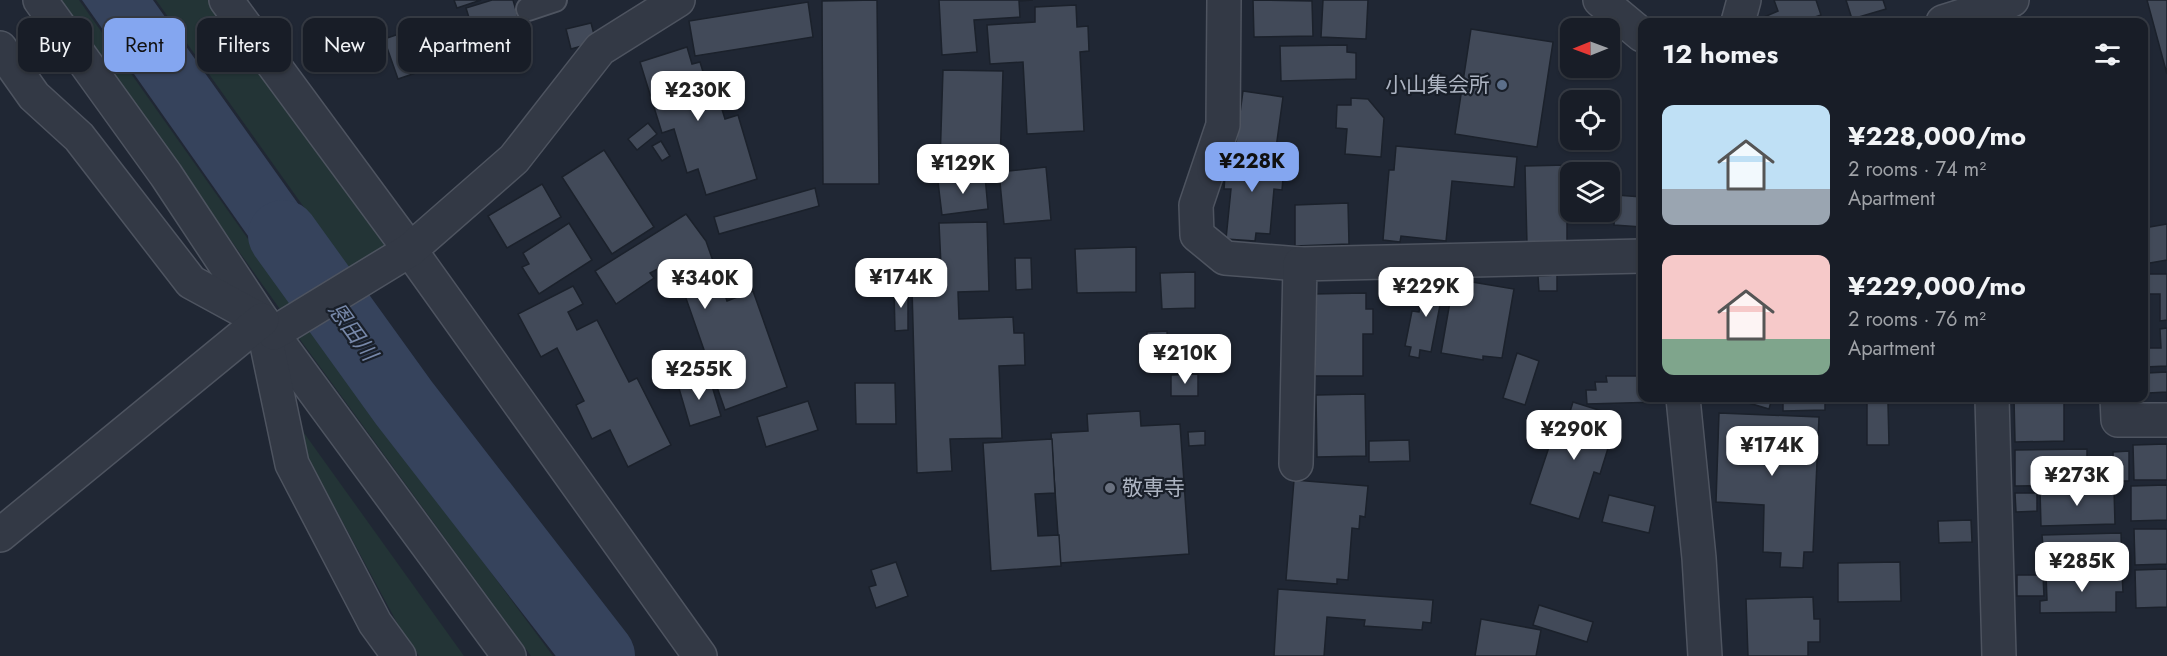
<!DOCTYPE html>
<meta charset="utf-8">
<style>
:root{--surface:#181d27;--page:#252a33;--text:#f1f3f6;--muted:#9fa2a7;--line:#363b44;--accent:#84a6f0}
body{margin:0;font-family:Jost,"Noto Sans JP",sans-serif;background:var(--page);color:var(--text);height:100vh;display:flex;flex-direction:column;font-size:22px;white-space:nowrap}
*{box-sizing:border-box;margin:0}
p{font-size:20px;color:var(--muted)}
.icon{flex:none;width:33px;height:33px;fill:none;stroke:currentColor;stroke-width:2;stroke-linecap:round;stroke-linejoin:round}
.map{position:relative;flex:1;overflow:hidden}
.details{position:absolute;left:1638px;top:18px;width:510px;height:384px;display:flex;flex-direction:column;background:var(--surface);border-radius:12px;box-shadow:0 2px 4px #0004,0 0 0 2px var(--line)}
.details>*{flex:none}
.hud{position:absolute;left:18px;top:18px;width:570px;height:54px;display:flex;gap:12px}
.needle{width:39px;rotate:269deg}
.controls{position:absolute;left:1560px;top:18px;display:grid;gap:12px}
.controls a{display:grid;place-items:center;width:60px;height:60px;border-radius:12px;background:var(--surface);box-shadow:0 2px 4px #0004,0 0 0 2px var(--line);font-size:30px}
.price{position:absolute;translate:-50% -51px;padding:0 14px;border-radius:12px;background:#fff;color:#222;font-size:20px;line-height:39px;filter:drop-shadow(0 2px 3px #0008)}
.price::after{content:'';position:absolute;left:50%;top:36px;width:18px;height:14px;margin-left:-9px;background:inherit;clip-path:polygon(0 0,100% 0,50% 100%)}
.price.current{background:var(--accent);color:#111}
ul{padding:0;list-style:none}
li{display:flex;align-items:center;gap:18px;height:150px;padding:0 24px}
li span{display:grid;place-items:center;flex:none;width:168px;height:120px;border-radius:12px;color:#555}
li>.icon{margin-inline-start:auto}
span .icon{width:72px;height:72px;fill:#fffc;stroke-width:1}
li b{font-size:26px}
h2{display:flex;justify-content:space-between;align-items:center;height:72px;padding:0 24px;font-size:26px}
.tag{padding:0 21px;border-radius:12px;background:var(--surface);box-shadow:0 2px 4px #0004,0 0 0 2px var(--line);font-size:21px;line-height:54px}
.tag.current{background:var(--accent);color:#111}
.map>svg:first-child{display:block}
</style>
<div class="map">
<svg width="2167" height="656" viewBox="0 0 2167 656">
<rect width="100%" height="100%" fill="#202734"/>
<!-- green -->
<g fill="#233436">
<polygon points="60,0 79,0 294,304 282,312"/>
<polygon points="156,0 215,0 391,243 348,269"/>
<polygon points="308,326 553,656 531,656 296,334"/>
<polygon points="266,380 464,656 419,656 402,632"/>
</g>
<!-- water -->
<polygon fill="#36435c" points="82,0 153,0 346,271 296,304"/>
<g fill="none" stroke-linecap="round" stroke-linejoin="round">
<!-- river -->
<polyline stroke="#36435c" stroke-width="70" points="283,235 404,403 600,656"/>
</g>
<!-- building -->
<g fill="#424a59" stroke="#1b212b" stroke-width="1.5">
<polygon points="454,0 481,0 457,8"/>
<polygon points="492,0 513,0 525,41 481,56 466,8"/>
<polygon points="877,0 879,184 823,184 822,1"/>
<polygon points="939,0 1033,0 1019,1 1020,17 974,20 977,52 942,55"/>
<polygon points="1253,0 1312,1 1313,36 1254,37"/>
<polygon points="1323,0 1368,0 1366,39 1321,37"/>
<polygon points="1774,0 1816,0 1821,15 1815,17 1817,22 1767,22 1764,17 1778,11"/>
<polygon points="1846,0 1883,0 1886,9 1852,19"/>
<polygon points="2147,0 2167,0 2167,74"/>
<polygon points="808,2 813,37 695,56 689,21"/>
<polygon points="1076,5 1077,27 1088,26 1089,51 1080,52 1084,131 1027,134 1023,62 990,64 987,25 1035,22 1035,7"/>
<polygon points="469,17 479,48 441,60 431,30"/>
<polygon points="591,23 596,42 571,49 566,29"/>
<polygon points="429,24 442,64 398,79 384,39"/>
<polygon points="1471,29 1553,42 1537,147 1455,134"/>
<polygon points="1347,45 1347,52 1356,53 1356,79 1281,81 1280,46"/>
<polygon points="687,47 692,64 700,62 714,108 721,106 725,119 738,115 757,179 706,195 698,169 687,173 674,129 662,133 640,62"/>
<polygon points="943,70 1003,71 1000,164 940,162"/>
<polygon points="1243,91 1283,97 1276,148 1236,143"/>
<polygon points="1351,98 1368,99 1384,118 1381,157 1345,154 1347,129 1336,128 1337,105 1351,105"/>
<polygon points="648,123 657,134 637,150 628,139"/>
<polygon points="661,141 670,156 662,161 652,146"/>
<polygon points="1396,146 1517,157 1514,187 1452,181 1446,241 1401,236 1400,242 1383,240 1389,170 1394,170"/>
<polygon points="604,150 654,227 612,254 562,177"/>
<polygon points="1227,151 1285,156 1282,190 1274,189 1270,234 1256,233 1255,241 1226,239 1231,189 1224,189"/>
<polygon points="1567,165 1567,243 1527,244 1525,166"/>
<polygon points="1046,167 1051,220 1004,224 999,172"/>
<polygon points="985,176 988,209 942,215 938,182"/>
<polygon points="542,184 561,217 507,248 488,216"/>
<polygon points="815,188 819,206 719,234 714,217"/>
<polygon points="1616,195 1642,197 1642,227 1614,225"/>
<polygon points="1348,203 1349,244 1295,246 1295,205"/>
<polygon points="686,214 706,241 727,301 753,291 787,387 725,410 673,261 650,273 654,278 616,304 595,271"/>
<polygon points="987,222 989,291 958,292 959,319 1013,317 1014,333 1024,333 1025,365 999,366 1002,438 950,439 952,471 917,473 912,288 942,287 939,223"/>
<polygon points="569,223 592,260 539,294 522,267 529,264 523,253"/>
<polygon points="2167,224 2167,260 2144,264 2144,228"/>
<polygon points="1136,247 1136,292 1077,293 1075,249"/>
<polygon points="1015,258 1031,258 1032,289 1016,290"/>
<polygon points="1195,272 1195,308 1162,309 1160,273"/>
<polygon points="2148,274 2167,274 2167,320 2160,321 2160,294 2144,294 2144,282 2148,282"/>
<polygon points="1427,275 1445,279 1431,352 1420,350 1419,358 1409,356 1411,347 1405,346 1412,311 1419,312"/>
<polygon points="1557,275 1557,291 1539,291 1538,276"/>
<polygon points="1454,279 1514,289 1502,358 1483,356 1483,360 1441,353"/>
<polygon points="573,286 583,304 568,312 577,330 597,320 629,382 637,378 671,445 628,467 610,430 592,439 576,405 584,401 557,348 541,357 518,314"/>
<polygon points="894,289 908,289 908,330 895,331"/>
<polygon points="1366,293 1366,309 1373,309 1373,334 1363,334 1363,376 1315,376 1313,294"/>
<polygon points="2167,328 2167,366 2144,367 2144,348 2161,348 2160,329"/>
<polygon points="1167,331 1168,355 1147,356 1147,332"/>
<polygon points="1517,353 1539,361 1525,405 1503,398"/>
<polygon points="2167,372 2167,402 2167,392 2148,393 2147,373"/>
<polygon points="1198,374 1198,396 1171,396 1171,375"/>
<polygon points="709,376 721,416 690,426 678,385"/>
<polygon points="1606,376 1642,376 1642,398 1660,398 1660,402 1587,404 1586,390 1596,390 1595,382 1607,382"/>
<polygon points="855,383 895,383 896,424 856,424"/>
<polygon points="1365,394 1366,456 1317,457 1316,395"/>
<polygon points="1732,398 1772,398 1769,409"/>
<polygon points="1783,398 1825,398 1825,410 1783,411"/>
<polygon points="2014,398 2064,398 2064,441 2015,442"/>
<polygon points="808,401 818,430 766,447 757,417"/>
<polygon points="1573,402 1618,416 1600,474 1594,472 1579,519 1530,504 1552,438 1561,441"/>
<polygon points="1867,403 1888,403 1889,445 1867,445"/>
<polygon points="1140,411 1141,426 1180,424 1189,554 1060,563 1051,433 1088,431 1087,414"/>
<polygon points="1719,413 1819,417 1813,552 1804,552 1803,568 1780,567 1781,553 1763,552 1764,505 1716,502"/>
<polygon points="1205,431 1205,445 1189,446 1188,432"/>
<polygon points="1052,439 1055,493 1035,494 1038,536 1059,535 1061,566 991,571 983,443"/>
<polygon points="1409,440 1410,461 1369,462 1369,441"/>
<polygon points="2167,444 2167,480 2134,480 2133,445"/>
<polygon points="2087,449 2087,485 2015,486 2015,450"/>
<polygon points="2129,451 2129,481 2114,481 2113,452"/>
<polygon points="1294,480 1368,486 1365,517 1360,516 1359,529 1352,528 1348,580 1337,579 1337,584 1286,580"/>
<polygon points="2167,485 2167,520 2131,521 2131,486"/>
<polygon points="2114,489 2115,524 2041,526 2040,490"/>
<polygon points="2015,493 2037,493 2037,511 2016,512"/>
<polygon points="1609,495 1655,506 1649,533 1602,522"/>
<polygon points="1971,520 1972,542 1939,543 1938,521"/>
<polygon points="2134,529 2167,529 2167,564 2135,565"/>
<polygon points="2121,533 2122,567 2052,568 2052,546 2043,546 2042,535"/>
<polygon points="896,562 908,596 876,608 869,587 876,585 871,570"/>
<polygon points="1900,562 1901,601 1838,602 1838,563"/>
<polygon points="2167,569 2167,607 2136,608 2135,570"/>
<polygon points="2122,573 2123,592 2116,592 2116,612 2040,613 2040,601 2047,600 2046,574"/>
<polygon points="2017,575 2043,575 2044,596 2017,596"/>
<polygon points="1278,589 1433,600 1431,623 1423,622 1422,630 1364,626 1365,620 1327,617 1324,656 1274,656"/>
<polygon points="1813,597 1814,619 1820,619 1820,642 1808,642 1808,656 1748,656 1746,599"/>
<polygon points="1539,605 1593,622 1587,642 1533,625"/>
<polygon points="1481,619 1541,630 1536,656 1475,656"/>
</g>
<g fill="none" stroke-linecap="round" stroke-linejoin="round">
<defs>
<polyline id="service" points="528,9 555,0"/>
<g id="minor">
<polyline points="40,0 166,175 262,320 509,656"/>
<polyline points="226,0 410,250 700,656"/>
<polyline points="1224,0 1223,125 1196,205 1197,235 1225,258 1300,264"/>
<polyline points="1600,0 1642,35"/>
<polyline points="1738,22 1744,0"/>
<polyline points="1943,22 2012,0"/>
<polyline points="0,48 34,96 79,137 191,282 257,318"/>
<polyline points="263,326 292,464 375,623 399,656"/>
<polyline points="274,333 410,250 514,159 600,49 678,0"/>
<polyline points="1683,398 1699,558 1705,656"/>
<polyline points="1992,398 1999,656"/>
<polyline points="2117,398 2118,420 2167,420"/>
<polyline points="1296,464 1300,264 1642,256"/>
<polyline points="0,535 262,320"/>
</g>
</defs>
<!-- service casing -->
<use href="#service" stroke="#4e5460" stroke-width="26"/>
<!-- minor casing -->
<use href="#minor" stroke="#4e5460" stroke-width="36"/>
<!-- service -->
<use href="#service" stroke="#333945" stroke-width="22"/>
<!-- minor -->
<use href="#minor" stroke="#333945" stroke-width="33"/>
</g>
<!-- markers -->
<circle fill="#5c6f8a" stroke="#191f29" stroke-width="2" cx="1502" cy="85" r="6"/>
<circle fill="#6b7280" stroke="#191f29" stroke-width="2" cx="1110" cy="488" r="6"/>
<g text-anchor="middle" dominant-baseline="central" stroke-width="4.5" stroke-linejoin="round" paint-order="stroke">
<!-- poi labels -->
<g font-size="21" fill="#adb4c2" stroke="#191f29" text-anchor="end">
<text x="1490" y="85">小山集会所</text>
<text x="1122" y="488" text-anchor="start">敬専寺</text>
</g>
<!-- water labels -->
<g font-size="22" font-style="italic" fill="#7788a9" stroke="#191f29">
<text transform="translate(353 331) rotate(54)">恩田川</text>
</g>
</g>
</svg>
<div class="controls">
<a><svg class="needle" viewBox="-14 -14 28 28"><path d="M0-13l5 13h-10z" fill="#e53935"/><path d="M0 13l5-13h-10z" fill="#9fa2a7"/></svg></a>
<a><svg class="icon" aria-label="locate" viewBox="0 0 24 24"><circle cx="12" cy="12" r="6"/><path d="M12 2v4M12 18v4M2 12h4M18 12h4"/></svg></a>
<a><svg class="icon" aria-label="layers" viewBox="0 0 24 24"><path d="M12 4l9 5-9 5-9-5zM3 14l9 5 9-5"/></svg></a>
</div>
<b class="price" style="left:698px;top:122px">¥230K</b>
<b class="price current" style="left:1252px;top:193px">¥228K</b>
<b class="price" style="left:963px;top:195px">¥129K</b>
<b class="price" style="left:901px;top:309px">¥174K</b>
<b class="price" style="left:705px;top:310px">¥340K</b>
<b class="price" style="left:1426px;top:318px">¥229K</b>
<b class="price" style="left:1185px;top:385px">¥210K</b>
<b class="price" style="left:699px;top:401px">¥255K</b>
<b class="price" style="left:1574px;top:461px">¥290K</b>
<b class="price" style="left:1772px;top:477px">¥174K</b>
<b class="price" style="left:2077px;top:507px">¥273K</b>
<b class="price" style="left:2082px;top:593px">¥285K</b>
<div class="hud">
<a class="tag">Buy</a>
<a class="tag current">Rent</a>
<a class="tag">Filters</a>
<a class="tag">New</a>
<a class="tag">Apartment</a>
</div>
<section class="details">
<h2>12 homes<svg class="icon" aria-label="filters" viewBox="0 0 24 24"><path d="M4 7h16M4 17h16"/><circle cx="9" cy="7" r="2"/><circle cx="15" cy="17" r="2"/></svg></h2>
<ul>
<li><span style="background:linear-gradient(#bfe0f5 70%,#9aa5b1 0)"><svg class="icon" aria-label="home" viewBox="0 0 24 24"><path d="M3 11l9-7 9 7M6 9v11h12V9"/></svg></span><div><b>¥228,000/mo</b><p>2 rooms · 74 m²</p><p>Apartment</p></div></li>
<li><span style="background:linear-gradient(#f6c9c9 70%,#7fa58c 0)"><svg class="icon" aria-label="home" viewBox="0 0 24 24"><path d="M3 11l9-7 9 7M6 9v11h12V9"/></svg></span><div><b>¥229,000/mo</b><p>2 rooms · 76 m²</p><p>Apartment</p></div></li>
</ul>
</section>
</div>
